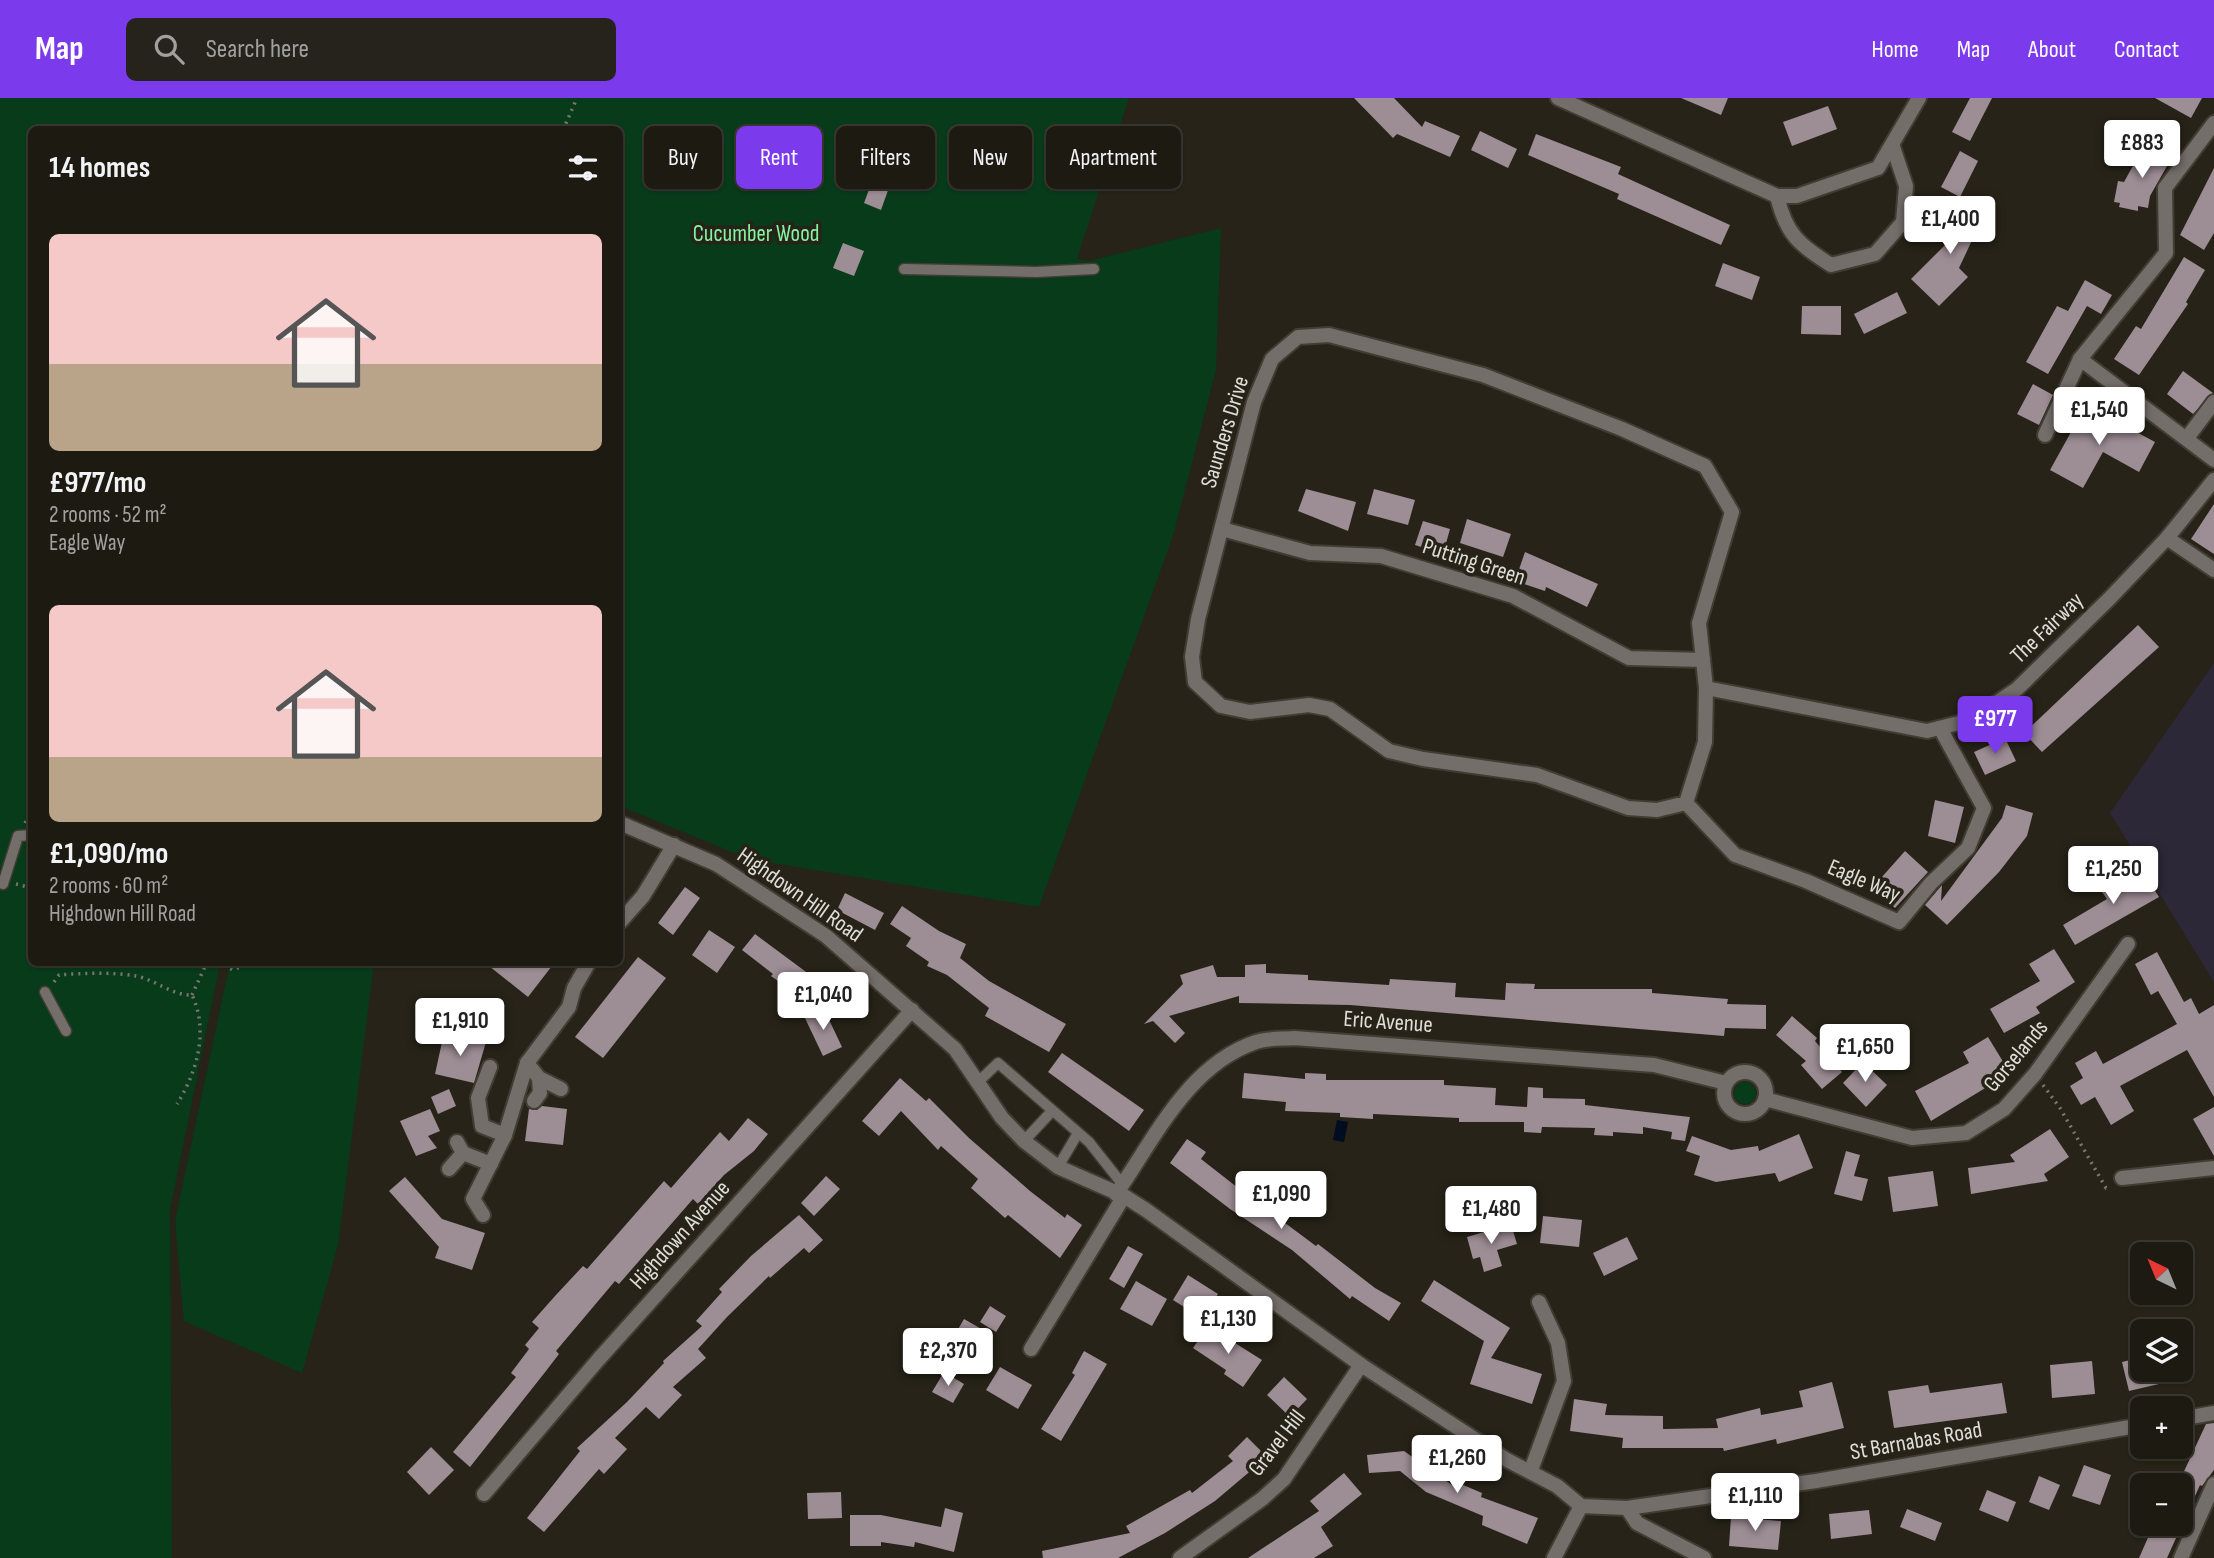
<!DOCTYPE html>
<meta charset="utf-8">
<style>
:root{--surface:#1d1a12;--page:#25231b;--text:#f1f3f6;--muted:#a0a19f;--line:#3b3832;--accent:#7c3aed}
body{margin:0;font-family:"Sofia Sans Condensed",sans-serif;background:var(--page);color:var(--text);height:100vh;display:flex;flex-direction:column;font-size:26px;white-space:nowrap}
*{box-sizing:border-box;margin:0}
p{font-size:23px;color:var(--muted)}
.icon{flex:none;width:38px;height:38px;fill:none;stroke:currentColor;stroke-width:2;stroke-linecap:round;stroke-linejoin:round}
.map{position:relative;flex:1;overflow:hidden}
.sheet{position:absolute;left:28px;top:28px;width:595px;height:840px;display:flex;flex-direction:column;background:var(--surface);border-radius:10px;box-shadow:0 2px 5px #0004,0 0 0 2px var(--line)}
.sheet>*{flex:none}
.guide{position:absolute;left:644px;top:28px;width:665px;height:63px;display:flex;gap:14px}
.needle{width:46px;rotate:317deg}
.controls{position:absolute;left:2130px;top:1144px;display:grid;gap:14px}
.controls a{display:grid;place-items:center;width:63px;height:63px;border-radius:10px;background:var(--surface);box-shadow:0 2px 5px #0004,0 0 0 2px var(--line);font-size:35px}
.price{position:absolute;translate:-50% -60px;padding:0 16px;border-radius:7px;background:#fff;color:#222;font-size:23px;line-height:46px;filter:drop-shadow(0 2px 4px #0008)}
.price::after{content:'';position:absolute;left:50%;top:42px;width:21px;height:16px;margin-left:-10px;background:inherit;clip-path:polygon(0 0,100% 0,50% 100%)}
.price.current{background:var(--accent);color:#fff}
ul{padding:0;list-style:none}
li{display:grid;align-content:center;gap:14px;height:371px;padding:0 21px}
li span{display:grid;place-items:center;height:217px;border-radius:10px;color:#555}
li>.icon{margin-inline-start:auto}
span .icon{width:126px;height:126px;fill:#fffc;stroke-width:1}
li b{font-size:30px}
h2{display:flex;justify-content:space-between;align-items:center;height:84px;padding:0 21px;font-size:30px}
.pill{padding:0 24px;border-radius:10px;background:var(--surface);box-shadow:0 2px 5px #0004,0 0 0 2px var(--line);font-size:24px;line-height:63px}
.pill.current{background:var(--accent);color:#fff}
header{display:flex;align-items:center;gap:42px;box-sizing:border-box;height:98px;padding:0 35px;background:var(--accent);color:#fff}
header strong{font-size:33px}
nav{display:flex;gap:38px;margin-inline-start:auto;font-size:24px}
.search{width:490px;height:63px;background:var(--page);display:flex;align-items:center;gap:18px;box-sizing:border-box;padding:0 24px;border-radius:10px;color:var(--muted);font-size:26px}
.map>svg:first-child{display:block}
</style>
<header>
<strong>Map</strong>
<div class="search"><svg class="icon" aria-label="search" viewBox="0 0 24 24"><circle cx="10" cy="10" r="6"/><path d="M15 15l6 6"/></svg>Search here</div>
<nav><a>Home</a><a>Map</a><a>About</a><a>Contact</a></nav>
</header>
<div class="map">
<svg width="2214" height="1460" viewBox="0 0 2214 1460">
<rect width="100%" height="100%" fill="#272318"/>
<!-- education -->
<polygon fill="#2c2838" points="2214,565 2214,884 2110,715"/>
<!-- green -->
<g fill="#073b1a">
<polygon points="0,0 1129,0 1077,161 1089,163 1221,130 1216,272 1173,438 1039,809 749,761 620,708 620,32 32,32 32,864 220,865 170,1112 172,1460 0,1460"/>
<polygon points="230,865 374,865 338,1147 302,1275 184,1223 175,1123"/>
<circle cx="1745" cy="995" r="11"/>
</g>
<!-- water -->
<polygon fill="#000d20" points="1337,1022 1348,1024 1344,1044 1333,1042"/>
<!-- building -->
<g fill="#9d8d94">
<polygon points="1354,0 1394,0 1422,29 1425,23 1460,38 1450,59 1397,36 1393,40"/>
<polygon points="1681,0 1728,0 1721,17"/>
<polygon points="1970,0 1992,0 1970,43 1952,34"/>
<polygon points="2155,0 2202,0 2191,20"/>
<polygon points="1828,8 1837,31 1792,48 1783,24"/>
<polygon points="1480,33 1517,51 1508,70 1471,52"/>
<polygon points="1536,36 1621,69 1618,76 1730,127 1721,147 1617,101 1619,96 1528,57"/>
<polygon points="2145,46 2171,61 2150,98 2148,110 2138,108 2138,113 2119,109 2120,105 2114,104 2118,83 2124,84"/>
<polygon points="1960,53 1978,63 1960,99 1941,89"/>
<polygon points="2214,70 2214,135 2204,152 2180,137"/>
<polygon points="874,78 891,84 881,112 864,105"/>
<polygon points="1958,104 1984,117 1959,170 1968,179 1939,208 1911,181 1948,144 1941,141"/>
<polygon points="843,145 864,153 854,178 833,170"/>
<polygon points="2184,159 2205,172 2186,204 2188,206 2139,277 2114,261 2136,228 2141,231"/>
<polygon points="1723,165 1760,179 1752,202 1715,188"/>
<polygon points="2085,182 2112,197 2101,216 2087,208 2048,276 2026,264 2057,208 2068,213"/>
<polygon points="1897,194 1907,215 1864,236 1854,216"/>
<polygon points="1802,208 1841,208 1841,237 1801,236"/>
<polygon points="2183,273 2213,295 2193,316 2167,296"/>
<polygon points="2033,286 2053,297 2039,327 2017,316"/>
<polygon points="2086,307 2155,344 2139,374 2103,354 2083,390 2050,372"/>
<polygon points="1306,391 1356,404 1348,433 1298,413"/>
<polygon points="1374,391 1415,402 1408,427 1367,416"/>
<polygon points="2214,406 2214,456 2191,441"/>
<polygon points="1467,421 1511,436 1503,459 1460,445"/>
<polygon points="1423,423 1450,431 1443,456 1415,447"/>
<polygon points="1525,454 1598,486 1587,509 1546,489 1545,493 1515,483"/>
<polygon points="2138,527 2159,549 2042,654 2024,635"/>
<polygon points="2005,640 2016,663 1985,677 1974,654"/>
<polygon points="1935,702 1964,709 1955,745 1928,738"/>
<polygon points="2006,707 2033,715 2027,738 1999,774 1947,827 1925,807 1942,787 1941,803 2002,720"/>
<polygon points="1905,753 1928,774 1895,810 1873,789"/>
<polygon points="2141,770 2159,799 2075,847 2063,827 2107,801 2102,794"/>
<polygon points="685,789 700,800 673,837 658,825"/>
<polygon points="845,795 884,815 875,832 837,812"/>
<polygon points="902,808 939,833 966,846 960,860 989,883 1066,926 1049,954 985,918 989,910 947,877 927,868 929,864 906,848 911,840 890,826"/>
<polygon points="709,832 735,849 717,875 692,857"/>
<polygon points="755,836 825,888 811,906 771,878 773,876 742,852"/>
<polygon points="2054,851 2075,884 2036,909 2040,915 2004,935 1990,911 2040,883 2029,866"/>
<polygon points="2157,854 2184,904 2191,900 2199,916 2214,907 2214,999 2187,952 2120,988 2134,1013 2111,1027 2095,999 2081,1007 2070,988 2083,980 2075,965 2096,953 2103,966 2177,926 2158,893 2151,897 2135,866"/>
<polygon points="638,859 666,880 603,960 575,939"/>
<polygon points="484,864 555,864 528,899"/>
<polygon points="1266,866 1266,875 1308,877 1308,882 1389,887 1390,881 1456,885 1455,899 1505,902 1506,885 1535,886 1534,891 1652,891 1652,895 1728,901 1727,906 1766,907 1766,931 1725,930 1724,938 1350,907 1239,905 1239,898 1169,918 1185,935 1175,945 1153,923 1144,926 1183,886 1180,877 1213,867 1217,879 1245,879 1245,867"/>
<polygon points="823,909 842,949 823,958 804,918"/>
<polygon points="1792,918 1817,940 1815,943 1842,974 1822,991 1801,967 1806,963 1776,937"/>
<polygon points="444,935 486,944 474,985 435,976"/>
<polygon points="1988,939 2010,975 1931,1023 1915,993 1969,965 1963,954"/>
<polygon points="1062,955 1144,1012 1129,1033 1048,974"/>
<polygon points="1863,964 1887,987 1866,1009 1843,985"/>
<polygon points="1244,975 1305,981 1305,975 1326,976 1326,982 1444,982 1444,987 1496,990 1495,1007 1527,1009 1528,989 1543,990 1543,1000 1585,1001 1585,1007 1690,1019 1685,1043 1671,1041 1672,1034 1643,1029 1643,1036 1613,1034 1613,1038 1594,1037 1595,1030 1542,1029 1541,1035 1524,1034 1524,1024 1459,1024 1459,1020 1373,1016 1373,1021 1340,1019 1340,1015 1285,1013 1286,1004 1242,1000"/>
<polygon points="900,980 926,1003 929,1000 969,1040 1030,1093 1065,1120 1067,1116 1082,1127 1060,1160 1008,1117 1005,1120 971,1090 978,1081 941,1048 938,1052 901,1013 879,1038 862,1023"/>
<polygon points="449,991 456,1008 438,1016 431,999"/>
<polygon points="542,1008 567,1011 563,1047 525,1043 529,1011 537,1012"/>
<polygon points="2214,1009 2214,1058 2193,1021"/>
<polygon points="430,1011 440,1033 428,1038 437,1050 416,1058 400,1023"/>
<polygon points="748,1020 768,1036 754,1053 724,1077 698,1106 693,1101 619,1186 615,1183 556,1253 559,1256 546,1273 470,1369 453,1354 516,1279 511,1275 529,1251 525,1247 539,1230 532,1224 555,1198 583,1168 587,1171 664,1083 671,1090 720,1034 729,1043"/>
<polygon points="2050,1031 2069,1059 2044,1076 2048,1083 1971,1096 1968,1070 2015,1064 2010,1057"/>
<polygon points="1799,1036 1813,1070 1779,1084 1775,1075 1716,1084 1694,1077 1700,1058 1686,1053 1692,1038 1731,1052 1758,1048 1759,1053"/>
<polygon points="1187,1041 1206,1054 1201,1061 1242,1093 1244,1090 1271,1109 1269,1113 1316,1148 1318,1146 1375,1190 1401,1205 1389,1223 1352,1198 1350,1201 1292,1152 1230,1111 1170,1065"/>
<polygon points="1846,1053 1860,1057 1854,1078 1868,1081 1862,1103 1834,1096"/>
<polygon points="1933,1073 1938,1108 1893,1114 1888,1079"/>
<polygon points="826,1078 840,1091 814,1118 801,1105"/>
<polygon points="405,1079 442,1121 485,1135 472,1172 435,1160 439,1149 389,1093"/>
<polygon points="799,1117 823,1142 809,1155 804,1150 770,1180 769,1178 727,1219 698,1251 706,1260 673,1289 682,1297 659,1321 646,1309 615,1340 627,1351 604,1376 599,1371 544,1434 527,1420 580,1353 577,1350 627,1304 664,1265 663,1263 702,1228 696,1223 722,1194 719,1191 751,1158"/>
<polygon points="1543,1118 1582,1122 1579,1149 1540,1145"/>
<polygon points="1511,1126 1517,1146 1497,1152 1502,1168 1484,1174 1480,1159 1473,1161 1467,1139"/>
<polygon points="1627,1139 1638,1161 1604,1178 1593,1155"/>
<polygon points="1128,1148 1143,1156 1124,1190 1109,1181"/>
<polygon points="1188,1177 1218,1196 1203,1221 1173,1202"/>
<polygon points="1434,1182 1510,1230 1491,1260 1542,1276 1532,1306 1470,1286 1484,1243 1421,1203"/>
<polygon points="1136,1183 1167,1201 1152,1228 1120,1211"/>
<polygon points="990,1208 1006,1218 996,1234 980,1224"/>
<polygon points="964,1221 985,1233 974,1253 966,1249 951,1273 929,1260 941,1240 950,1245"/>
<polygon points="1208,1228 1262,1262 1243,1289 1224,1276 1226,1272 1193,1250"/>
<polygon points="1084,1253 1107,1266 1061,1343 1041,1331 1075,1277 1072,1275"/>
<polygon points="2142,1259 2142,1272 2192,1272 2193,1278 2129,1293 2122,1264"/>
<polygon points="2092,1263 2095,1296 2052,1300 2050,1267"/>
<polygon points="1000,1269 1032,1287 1018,1311 986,1292"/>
<polygon points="944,1274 964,1286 953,1305 932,1294"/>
<polygon points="1284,1279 1307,1301 1290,1319 1267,1297"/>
<polygon points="1832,1284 1844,1330 1777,1346 1776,1341 1724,1353 1723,1350 1622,1350 1623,1340 1570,1333 1574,1301 1607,1306 1605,1317 1663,1318 1663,1331 1718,1330 1716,1321 1760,1310 1761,1317 1803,1309 1799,1293"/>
<polygon points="2002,1285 2007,1315 1894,1330 1888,1293 1928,1287 1930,1295"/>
<polygon points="2214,1325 2214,1372 2202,1388 2200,1387 2167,1460 2139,1460 2154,1426 2180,1426 2180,1382 2206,1326"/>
<polygon points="1247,1339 1267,1359 1215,1403 1165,1435 1118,1460 1043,1460 1042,1453 1130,1435 1126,1428 1190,1392 1192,1395 1233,1363 1228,1358"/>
<polygon points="431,1349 454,1372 429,1397 407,1374"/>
<polygon points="1404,1353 1452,1387 1454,1383 1482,1395 1481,1399 1538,1420 1527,1446 1482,1427 1483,1418 1426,1394 1400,1373 1369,1375 1367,1357"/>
<polygon points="2084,1367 2111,1377 2100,1407 2072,1398"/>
<polygon points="1344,1375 1362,1396 1321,1429 1333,1448 1314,1460 1248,1460 1319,1413 1310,1403"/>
<polygon points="2039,1378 2060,1387 2049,1412 2029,1404"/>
<polygon points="1987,1392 2016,1404 2008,1424 1979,1412"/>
<polygon points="841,1394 842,1420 808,1421 807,1395"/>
<polygon points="945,1410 963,1415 954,1454 915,1444 914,1449 881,1444 881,1448 850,1448 850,1417 881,1417 941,1429"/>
<polygon points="1907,1411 1942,1425 1935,1443 1900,1429"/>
<polygon points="1869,1412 1872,1436 1831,1441 1829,1416"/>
<polygon points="1731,1419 1781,1423 1778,1452 1729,1448"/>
</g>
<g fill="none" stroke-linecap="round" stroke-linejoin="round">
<defs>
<g id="lane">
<polyline points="904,171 1036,174 1094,171"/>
<polyline points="3,786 18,738 32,737"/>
<polyline points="45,894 66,933"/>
<polyline points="977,985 998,965 1089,1044 1123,1087"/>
<polyline points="1024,1043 1052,1013"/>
<polyline points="1058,1069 1078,1035"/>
</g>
<g id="street">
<polyline points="1558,0 1777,98 1797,98 1878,70 1919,0"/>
<polyline points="2214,25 2165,90 2166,155 2080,261 2214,362"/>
<path d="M1777 98C1786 136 1799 147 1831 167L1875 156 1903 124 1906 88 1893 49"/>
<polygon points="1329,237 1483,277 1622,331 1705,368 1732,414 1699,525 1706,590 1705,644 1686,705 1657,712 1628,710 1537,677 1423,661 1389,653 1330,611 1309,607 1250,614 1221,608 1195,584 1192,559 1198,521 1254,304 1272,261 1298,239"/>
<polyline points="2045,337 2080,261"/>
<polyline points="2187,340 2214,304"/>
<polyline points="1222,431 1310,455 1381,458 1513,498 1629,560 1703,562"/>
<polyline points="2167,440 2214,472"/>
<polyline points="1706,590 1927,633 1971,622 2017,591 2110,500 2167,440 2214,382"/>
<polyline points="1686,705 1735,757 1806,783 1899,824 1931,785 1968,750 1984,710 1940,630"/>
<polyline points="620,725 716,766 826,838 955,951 1002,1020 1024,1043 1058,1069 1124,1098 1146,1112 1361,1267 1507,1362 1557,1388 1581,1408 1627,1410 1816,1383 2142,1327"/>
<polyline points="620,824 643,798 674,747"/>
<polyline points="527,965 539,980 561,991"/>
<polyline points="490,969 478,1000 482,1028 505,1037"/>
<circle cx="1745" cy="995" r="21"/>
<polyline points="1765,1001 1912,1040 1966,1035 2004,1011 2035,976 2128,846"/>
<polyline points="534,1003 540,995 539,980"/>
<polyline points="457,1044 463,1055 491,1066"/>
<polyline points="449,1071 463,1055"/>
<polyline points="2122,1080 2214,1070"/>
<path d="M1116 1096C1155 1040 1188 967 1256 944 1267 940 1282 941 1294 940L1654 967 1726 985"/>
<polyline points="483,1117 473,1101 505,1037 527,965 569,909 574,890 589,864"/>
<polyline points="1031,1251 1124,1098"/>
<polyline points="2180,1321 2214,1315"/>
<polyline points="1531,1372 1564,1283 1558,1245 1539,1204"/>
<polyline points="484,1396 598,1262 912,912"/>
<polyline points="1627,1410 1637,1425 1704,1460"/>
<polyline points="1180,1460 1262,1401 1284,1381 1361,1267"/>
<polyline points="1554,1460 1581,1408"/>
<polyline points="2181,1460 2214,1386"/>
</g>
</defs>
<!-- lane casing -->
<use href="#lane" stroke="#413d33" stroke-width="13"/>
<!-- street casing -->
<use href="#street" stroke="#413d33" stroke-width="18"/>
<!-- path -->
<g stroke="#7b776e" stroke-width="3.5" stroke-dasharray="2 5" stroke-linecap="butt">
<polyline points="563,32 577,0"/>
<polyline points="25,725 32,712"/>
<polyline points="16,786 32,790"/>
<polyline points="218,864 233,872 252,864"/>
<path d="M54 884 59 877C83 875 113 874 136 878 156 882 173 898 192 897 209 933 197 974 177 1006"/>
<polyline points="192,897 207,864"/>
<polyline points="2043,987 2060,1010 2106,1090 2111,1089"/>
</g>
<!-- lane -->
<use href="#lane" stroke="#746e6b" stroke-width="10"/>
<!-- street -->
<use href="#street" stroke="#746e6b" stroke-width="14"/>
</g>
<g text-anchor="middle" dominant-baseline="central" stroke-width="7" stroke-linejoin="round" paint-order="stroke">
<!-- park labels -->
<g font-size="23" fill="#84f4a1" stroke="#272318">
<text x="756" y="136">Cucumber Wood</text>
</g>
<!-- street labels -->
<g font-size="23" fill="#e0ded6" stroke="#272318">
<text transform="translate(1225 334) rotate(-73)">Saunders Drive</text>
<text transform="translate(1474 464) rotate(18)">Putting Green</text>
<text transform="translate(2047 530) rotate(-44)">The Fairway</text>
<text transform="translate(1864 783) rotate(23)">Eagle Way</text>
<text transform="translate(800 797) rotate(35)">Highdown Hill Road</text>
<text transform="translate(1388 924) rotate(4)">Eric Avenue</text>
<text transform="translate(2016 958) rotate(-50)">Gorselands</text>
<text transform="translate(680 1137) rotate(-48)">Highdown Avenue</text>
<text transform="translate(1916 1343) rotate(-10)">St Barnabas Road</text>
<text transform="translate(1277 1345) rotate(-52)">Gravel Hill</text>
</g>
</g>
</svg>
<div class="controls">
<a><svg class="needle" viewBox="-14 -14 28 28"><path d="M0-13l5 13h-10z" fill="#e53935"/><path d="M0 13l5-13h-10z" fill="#a0a19f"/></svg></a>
<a><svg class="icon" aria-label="layers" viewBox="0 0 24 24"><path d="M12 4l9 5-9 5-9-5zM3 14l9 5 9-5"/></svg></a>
<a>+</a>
<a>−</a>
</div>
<b class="price" style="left:2142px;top:82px">£883</b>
<b class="price" style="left:1950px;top:158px">£1,400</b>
<b class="price" style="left:2099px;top:349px">£1,540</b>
<b class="price current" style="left:1995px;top:658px">£977</b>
<b class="price" style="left:2113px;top:808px">£1,250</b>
<b class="price" style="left:823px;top:934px">£1,040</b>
<b class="price" style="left:460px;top:960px">£1,910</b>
<b class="price" style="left:1865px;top:986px">£1,650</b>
<b class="price" style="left:1281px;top:1133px">£1,090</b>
<b class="price" style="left:1491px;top:1148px">£1,480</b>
<b class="price" style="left:1228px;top:1258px">£1,130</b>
<b class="price" style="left:948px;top:1290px">£2,370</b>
<b class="price" style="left:1457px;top:1397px">£1,260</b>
<b class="price" style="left:1755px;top:1435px">£1,110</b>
<div class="guide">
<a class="pill">Buy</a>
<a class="pill current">Rent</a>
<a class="pill">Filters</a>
<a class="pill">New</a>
<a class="pill">Apartment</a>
</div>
<section class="sheet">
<h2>14 homes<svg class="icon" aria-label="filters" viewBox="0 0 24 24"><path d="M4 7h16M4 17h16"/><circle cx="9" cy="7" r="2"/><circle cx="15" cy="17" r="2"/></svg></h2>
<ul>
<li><span style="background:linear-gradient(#f6c9c9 60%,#b9a48a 0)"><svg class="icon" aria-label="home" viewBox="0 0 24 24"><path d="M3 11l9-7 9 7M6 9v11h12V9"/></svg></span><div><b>£977/mo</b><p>2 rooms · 52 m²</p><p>Eagle Way</p></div></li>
<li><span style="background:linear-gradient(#f6c9c9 70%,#b9a48a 0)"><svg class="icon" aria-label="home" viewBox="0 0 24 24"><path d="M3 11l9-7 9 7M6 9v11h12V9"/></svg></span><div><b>£1,090/mo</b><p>2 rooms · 60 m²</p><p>Highdown Hill Road</p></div></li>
</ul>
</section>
</div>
